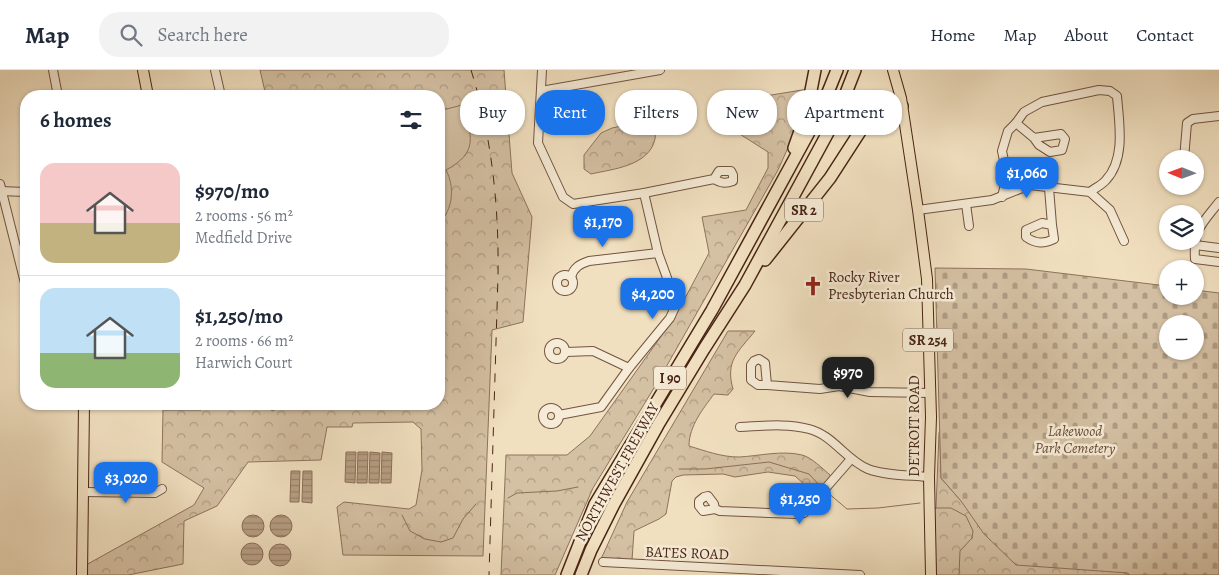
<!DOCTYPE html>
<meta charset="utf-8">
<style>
:root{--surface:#fff;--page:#f2f2f3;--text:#1f2937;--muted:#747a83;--line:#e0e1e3;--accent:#1a73e8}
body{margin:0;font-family:Alegreya,serif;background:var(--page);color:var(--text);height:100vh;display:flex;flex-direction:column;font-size:19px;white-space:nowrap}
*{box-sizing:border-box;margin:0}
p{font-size:16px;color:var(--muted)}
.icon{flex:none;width:28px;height:28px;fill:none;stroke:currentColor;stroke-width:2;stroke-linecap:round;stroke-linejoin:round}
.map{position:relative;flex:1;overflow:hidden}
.sheet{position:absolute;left:20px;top:20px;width:425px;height:320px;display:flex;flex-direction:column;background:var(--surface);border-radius:20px;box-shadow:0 1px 4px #0004}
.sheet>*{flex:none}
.guide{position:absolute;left:460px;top:20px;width:475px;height:45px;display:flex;gap:10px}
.needle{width:32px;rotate:271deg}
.buttons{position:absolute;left:1159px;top:80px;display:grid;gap:10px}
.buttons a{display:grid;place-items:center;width:45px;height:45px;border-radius:50%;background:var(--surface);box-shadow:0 1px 4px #0004;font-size:25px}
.price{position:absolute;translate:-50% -42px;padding:0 11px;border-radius:10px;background:var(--accent);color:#fff;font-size:16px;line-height:32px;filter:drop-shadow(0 1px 2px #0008)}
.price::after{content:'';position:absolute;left:50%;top:30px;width:15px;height:11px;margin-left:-8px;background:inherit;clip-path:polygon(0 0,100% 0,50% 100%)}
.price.current{background:#222;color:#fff}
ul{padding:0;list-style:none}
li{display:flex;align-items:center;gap:15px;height:125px;padding:0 20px}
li+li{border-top:1px solid var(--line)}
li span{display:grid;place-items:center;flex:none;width:140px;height:100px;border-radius:15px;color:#555}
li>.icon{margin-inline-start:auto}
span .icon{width:60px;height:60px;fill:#fffc;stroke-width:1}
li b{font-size:21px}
h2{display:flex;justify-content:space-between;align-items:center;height:60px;padding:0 20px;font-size:21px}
.chip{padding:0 18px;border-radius:20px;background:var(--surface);box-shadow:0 1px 4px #0004;font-size:18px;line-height:45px}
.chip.current{background:var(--accent);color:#fff}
header{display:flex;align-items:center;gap:30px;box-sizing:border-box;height:70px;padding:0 25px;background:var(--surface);border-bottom:1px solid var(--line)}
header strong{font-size:24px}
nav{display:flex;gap:28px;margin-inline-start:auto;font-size:18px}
.search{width:350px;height:45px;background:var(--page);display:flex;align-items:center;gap:12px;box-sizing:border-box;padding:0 18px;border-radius:20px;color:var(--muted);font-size:19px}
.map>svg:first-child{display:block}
</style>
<header>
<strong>Map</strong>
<div class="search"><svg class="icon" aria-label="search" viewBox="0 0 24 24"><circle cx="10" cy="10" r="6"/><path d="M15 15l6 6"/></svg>Search here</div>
<nav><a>Home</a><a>Map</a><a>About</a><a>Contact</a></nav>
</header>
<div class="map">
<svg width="1219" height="505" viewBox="0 0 1219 505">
<defs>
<pattern id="forest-crowns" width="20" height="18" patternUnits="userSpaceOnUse" patternTransform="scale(1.25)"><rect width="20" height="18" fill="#d4c0a3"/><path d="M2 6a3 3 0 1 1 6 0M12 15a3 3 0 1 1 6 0" fill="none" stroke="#ae9c84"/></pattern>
<pattern id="cemetery-stones" width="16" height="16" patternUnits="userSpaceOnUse" patternTransform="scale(1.25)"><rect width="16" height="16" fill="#d4c0a3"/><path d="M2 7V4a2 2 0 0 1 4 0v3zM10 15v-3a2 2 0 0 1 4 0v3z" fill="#ae9c84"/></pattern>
<pattern id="water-rules" width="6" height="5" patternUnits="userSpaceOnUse" patternTransform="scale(1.25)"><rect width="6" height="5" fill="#b8a086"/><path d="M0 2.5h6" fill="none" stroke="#98826c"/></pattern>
</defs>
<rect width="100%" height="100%" fill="#f1e0c0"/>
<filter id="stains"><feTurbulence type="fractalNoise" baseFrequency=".004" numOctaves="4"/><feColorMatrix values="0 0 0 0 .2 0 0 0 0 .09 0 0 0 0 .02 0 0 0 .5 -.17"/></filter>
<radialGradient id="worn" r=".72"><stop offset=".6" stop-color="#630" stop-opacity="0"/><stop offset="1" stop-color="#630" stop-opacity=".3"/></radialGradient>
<!-- forest -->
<g fill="url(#forest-crowns)" stroke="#8e725c">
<polygon points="260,0 504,0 512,103 532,147 523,252 492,260 483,486 343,485 337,437 344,432 409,439 416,435 422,400 421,359 413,352 353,353 352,357 327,357 321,390 248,392 217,436 184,451 183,494 128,505 86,505 86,495 194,435 204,418 162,392 163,340 201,340 210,334 268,334 272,341 287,334 439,334 439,26 266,26"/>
<polygon points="808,19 798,55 778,100 657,313 593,418 555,505 501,505 506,385 567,385 590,366 667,258 683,232 709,183 702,147 746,140 768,98 768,82 735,61 729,32"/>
<path d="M641 52 652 53C654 58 656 64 655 69 649 96 613 99 591 104L584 99V85L601 63 612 58Z"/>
<path d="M728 261H755C738 282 725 291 733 319L728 325 714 324C703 339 689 356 689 376 706 381 721 387 739 387 759 386 782 380 802 385 811 387 823 399 830 405L831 408 814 423 795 406 768 402 735 407 723 404 683 405 676 407 672 411 666 444 659 449 634 461 632 490 601 489 627 432Z"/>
<polygon points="940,360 941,408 961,431 1129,505 936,505 933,437 936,438 939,363"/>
</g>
<!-- cemetery -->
<path fill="url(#cemetery-stones)" stroke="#8e725c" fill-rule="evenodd" d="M935 198 1026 199 1167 216 1168 226H1195V220L1219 223V505H1129L1128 503 1016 495 984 464 961 431 941 408ZM1168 254H1195V281H1168Z"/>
<!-- pitch -->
<path fill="#d4c0a3" stroke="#8e725c" d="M462 35C472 66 479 82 446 100 455 117 453 140 439 153V41Z"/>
<!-- water -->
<g fill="url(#water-rules)" stroke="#8b6f59">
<polygon points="346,382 356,382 355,413 345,412"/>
<polygon points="358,382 368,382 367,413 357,413"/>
<polygon points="370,382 380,383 379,413 369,413"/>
<polygon points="382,382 392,383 391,413 381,413"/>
<polygon points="291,401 300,401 299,432 290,432"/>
<polygon points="303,401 312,401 312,433 302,432"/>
<circle cx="253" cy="456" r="11"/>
<circle cx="281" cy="456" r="11"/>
<circle cx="252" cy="484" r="11"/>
<circle cx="280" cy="485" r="11"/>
</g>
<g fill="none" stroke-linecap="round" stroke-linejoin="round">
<!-- stream -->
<g stroke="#8b6f59" stroke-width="1">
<polyline points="679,399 705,399 769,392 809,404 821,417"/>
<polyline points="827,422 847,439 878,438 920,433"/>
<polyline points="508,428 517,423 557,421 578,417"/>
<polyline points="935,438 951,438 966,446 973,461 972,468 960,481 959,505"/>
<polyline points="402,445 410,461 425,469 441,472 453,468 463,449 476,434"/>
</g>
<defs>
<g id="minor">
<polyline points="53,0 58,26"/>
<polyline points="215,0 221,26"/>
<path d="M542 0 538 73 563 127 573 134 644 123 714 109C721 113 725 114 733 111V105L731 101H719L714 109"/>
<polyline points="541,21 660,0"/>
<polyline points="1016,53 1034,68 1061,64 1065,69 1062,80 1050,82 1039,75 1034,68"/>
<polyline points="1184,89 1187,53 1193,49 1219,46"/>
<polyline points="0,114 26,217"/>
<path d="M1027 117 1006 100 1002 81 1008 61 1016 53 1024 42 1042 32 1099 20 1110 21 1117 26C1119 52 1126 89 1106 110 1102 115 1095 118 1090 122"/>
<path d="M1049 118 1052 155 1042 153 1026 160V167C1036 174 1044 174 1054 169L1052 155"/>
<polyline points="0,121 26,122"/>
<polyline points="1002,127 1006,110 1006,100"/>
<path d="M1219 132C1202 154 1193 159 1195 189L1219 192"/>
<polyline points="966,134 969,156"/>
<polyline points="918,140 992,130 1030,115 1090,122 1110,140 1124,171"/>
<polyline points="1195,175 1219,178"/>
<circle cx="565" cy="213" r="8"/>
<path d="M571 207C574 197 580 194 589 191L658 183"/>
<circle cx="557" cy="281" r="8"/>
<polyline points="566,282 593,281 629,298"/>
<polyline points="767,315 758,315 751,310 751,295 754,291 759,289 765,293 767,315 820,319 839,316 870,322 930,323"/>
<circle cx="551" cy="346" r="8"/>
<polyline points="559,345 601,337 629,298 670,248 675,237 674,227 658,183 644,123"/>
<path d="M740 357C763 356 786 353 809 359 833 365 846 390 868 399 887 406 910 405 929 407"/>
<polyline points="83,422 155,423 162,419"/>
<polyline points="715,439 703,441 699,436 699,431 704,427 708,426 714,434 715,439 720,441 797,444 804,443 851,389"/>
<polyline points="603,492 860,505"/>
</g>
<g id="major">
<polyline points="143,0 148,26"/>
<polyline points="893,0 901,28 918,140 927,209 931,347 929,407 931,505"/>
<polyline points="82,505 84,334"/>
</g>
<g id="highway">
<polyline points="794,78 807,41 815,0"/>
<polyline points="765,190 830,108 863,57 873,48 884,42 902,36"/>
<polyline points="567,505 595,434 712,240 820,42 837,0"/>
<polyline points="581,505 591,480 614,434 658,355 704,279 745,215 837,46 855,0"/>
</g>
</defs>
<!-- minor casing -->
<use href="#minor" stroke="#725440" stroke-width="10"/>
<!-- major casing -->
<use href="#major" stroke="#482515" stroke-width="12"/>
<!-- highway casing -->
<use href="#highway" stroke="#482515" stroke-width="14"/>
<!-- minor -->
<use href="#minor" stroke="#f6ebd6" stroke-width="8"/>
<!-- major -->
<use href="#major" stroke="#f1e0c0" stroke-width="10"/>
<!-- highway -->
<use href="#highway" stroke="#f1e0c0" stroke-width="11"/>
<!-- rail -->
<path stroke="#482515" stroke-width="1" stroke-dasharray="9 9" stroke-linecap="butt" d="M471 0C492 67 499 136 498 206L489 505"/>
</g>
<!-- icons -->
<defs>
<symbol id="church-bare" viewBox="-9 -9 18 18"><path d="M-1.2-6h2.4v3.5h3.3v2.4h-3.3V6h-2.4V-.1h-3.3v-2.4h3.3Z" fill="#8f2418" stroke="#f6ebd6" stroke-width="2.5" paint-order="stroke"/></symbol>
</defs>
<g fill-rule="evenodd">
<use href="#church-bare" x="799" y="202" width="28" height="28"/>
</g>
<g text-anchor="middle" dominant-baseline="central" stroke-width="5" stroke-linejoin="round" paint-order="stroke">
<!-- shield labels -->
<g fill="#f6ebd6" stroke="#7c604f" stroke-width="1">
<rect x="785" y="128.5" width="38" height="23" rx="4"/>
<rect x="903" y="258.5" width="50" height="23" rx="4"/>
<rect x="654" y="296.5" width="32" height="23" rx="4"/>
</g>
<g font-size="14" font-weight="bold" fill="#482515">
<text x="804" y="140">SR 2</text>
<text x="928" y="270">SR 254</text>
<text x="670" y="308">I 90</text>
</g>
<!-- poi labels -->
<g font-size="15" fill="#482515" stroke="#f6ebd6" text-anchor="start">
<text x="828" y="207">Rocky River<tspan x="828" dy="17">Presbyterian Church</tspan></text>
</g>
<!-- street labels -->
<g font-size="15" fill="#482515" stroke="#f6ebd6">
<text transform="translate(914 356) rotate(-90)">DETROIT ROAD</text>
<text transform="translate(617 402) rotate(-61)">NORTHWEST FREEWAY</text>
<text transform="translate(687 483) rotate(2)">BATES ROAD</text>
</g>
<!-- park labels -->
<g font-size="15" font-style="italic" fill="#6b4c38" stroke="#f6ebd6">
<text x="1075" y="361">Lakewood<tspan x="1075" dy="17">Park Cemetery</tspan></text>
</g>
</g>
<rect width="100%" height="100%" filter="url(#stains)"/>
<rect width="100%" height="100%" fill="url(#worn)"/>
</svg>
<div class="buttons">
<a><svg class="needle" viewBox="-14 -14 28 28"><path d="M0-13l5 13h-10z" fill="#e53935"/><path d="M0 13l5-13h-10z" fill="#747a83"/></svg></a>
<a><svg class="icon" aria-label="layers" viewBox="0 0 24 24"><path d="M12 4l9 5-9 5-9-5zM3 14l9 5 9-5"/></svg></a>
<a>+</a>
<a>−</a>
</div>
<b class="price" style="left:1027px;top:129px">$1,060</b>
<b class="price" style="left:603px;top:178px">$1,170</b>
<b class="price" style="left:653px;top:250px">$4,200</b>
<b class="price current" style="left:848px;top:329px">$970</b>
<b class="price" style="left:126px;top:434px">$3,020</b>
<b class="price" style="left:800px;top:455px">$1,250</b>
<div class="guide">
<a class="chip">Buy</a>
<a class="chip current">Rent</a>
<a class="chip">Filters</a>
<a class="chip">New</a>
<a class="chip">Apartment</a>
</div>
<section class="sheet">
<h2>6 homes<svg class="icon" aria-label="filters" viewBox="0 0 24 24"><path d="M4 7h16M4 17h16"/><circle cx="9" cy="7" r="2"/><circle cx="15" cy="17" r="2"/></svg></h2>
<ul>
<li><span style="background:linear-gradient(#f6c9c9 60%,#c2b280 0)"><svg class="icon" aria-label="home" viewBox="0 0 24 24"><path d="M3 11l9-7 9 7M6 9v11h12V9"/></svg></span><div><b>$970/mo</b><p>2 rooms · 56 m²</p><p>Medfield Drive</p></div></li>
<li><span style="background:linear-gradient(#bfe0f5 65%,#8fb573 0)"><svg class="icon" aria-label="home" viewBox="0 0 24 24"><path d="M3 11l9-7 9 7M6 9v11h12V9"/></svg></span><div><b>$1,250/mo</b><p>2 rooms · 66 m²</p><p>Harwich Court</p></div></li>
</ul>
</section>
</div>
